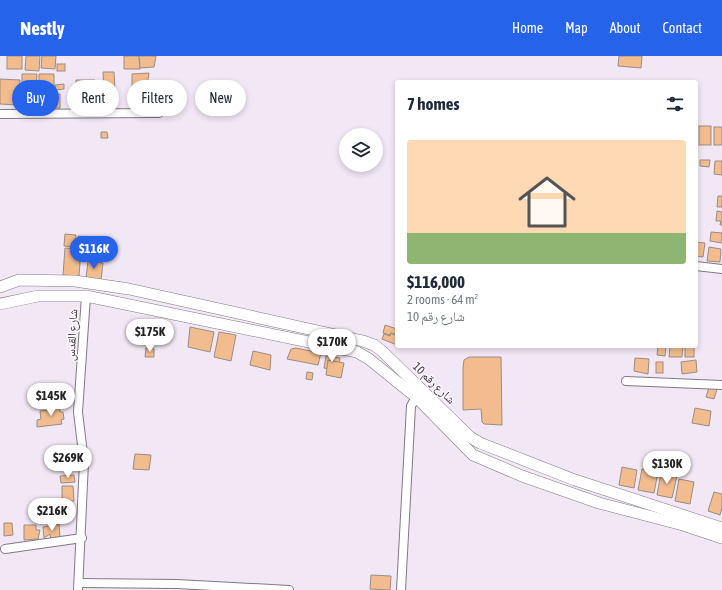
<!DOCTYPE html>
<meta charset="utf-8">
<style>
:root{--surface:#fff;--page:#f2f2f3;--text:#1f2937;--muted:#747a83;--accent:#2563eb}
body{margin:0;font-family:"Asap Condensed","Noto Naskh Arabic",sans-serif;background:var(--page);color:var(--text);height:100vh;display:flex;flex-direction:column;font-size:15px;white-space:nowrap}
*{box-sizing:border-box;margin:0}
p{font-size:13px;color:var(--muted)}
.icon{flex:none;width:22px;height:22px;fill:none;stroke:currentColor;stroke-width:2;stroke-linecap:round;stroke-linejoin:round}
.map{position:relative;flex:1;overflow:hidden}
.side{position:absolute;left:395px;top:24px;width:303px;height:268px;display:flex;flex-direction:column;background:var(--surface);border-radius:4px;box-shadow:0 2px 6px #0003}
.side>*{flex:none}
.top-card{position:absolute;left:12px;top:24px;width:323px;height:36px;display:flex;gap:8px}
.tools{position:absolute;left:339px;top:72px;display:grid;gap:8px}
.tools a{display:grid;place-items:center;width:44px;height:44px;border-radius:50%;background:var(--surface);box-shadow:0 2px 6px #0003;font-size:20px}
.price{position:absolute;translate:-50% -34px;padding:0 9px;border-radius:14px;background:#fff;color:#222;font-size:13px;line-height:26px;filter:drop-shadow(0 1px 2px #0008)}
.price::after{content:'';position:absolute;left:50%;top:24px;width:12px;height:9px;margin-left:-6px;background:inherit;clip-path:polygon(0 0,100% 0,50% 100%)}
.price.current{background:var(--accent);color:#fff}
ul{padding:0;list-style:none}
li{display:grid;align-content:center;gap:8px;height:212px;padding:0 12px}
li span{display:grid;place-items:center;height:124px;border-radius:4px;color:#555}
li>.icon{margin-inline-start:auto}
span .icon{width:72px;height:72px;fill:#fffc;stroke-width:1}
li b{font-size:17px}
h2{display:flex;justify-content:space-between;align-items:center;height:48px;padding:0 12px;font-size:17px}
.pill{padding:0 14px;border-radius:18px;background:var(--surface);box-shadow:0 2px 6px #0003;font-size:14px;line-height:36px}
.pill.current{background:var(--accent);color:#fff}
header{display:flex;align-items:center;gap:24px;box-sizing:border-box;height:56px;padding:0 20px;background:var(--accent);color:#fff}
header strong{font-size:19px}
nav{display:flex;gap:22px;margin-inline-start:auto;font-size:14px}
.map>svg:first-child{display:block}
</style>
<header>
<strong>Nestly</strong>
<nav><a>Home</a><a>Map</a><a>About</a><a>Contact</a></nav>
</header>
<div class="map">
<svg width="722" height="534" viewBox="0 0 722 534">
<rect width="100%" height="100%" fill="#f2e7f5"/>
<!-- building -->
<g fill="#f3bc8e" stroke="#998d82">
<rect x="7" y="0" width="15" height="13"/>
<polygon points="26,0 40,0 39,15 25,14"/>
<polygon points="42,0 56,0 55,13 41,12"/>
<polygon points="124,0 139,0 140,13 124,13"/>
<polygon points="139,0 156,0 154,11 140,12"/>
<polygon points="619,0 642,0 641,12 618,10"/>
<rect x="57" y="8" width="8" height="7"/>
<polygon points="103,16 114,16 115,34 104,35"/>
<polygon points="149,17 144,48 132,48 132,18"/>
<polygon points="22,18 37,18 36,31 22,31"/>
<polygon points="39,18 54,18 54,32 39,31"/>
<polygon points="0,23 20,24 18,49 0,48"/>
<polygon points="76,24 95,24 94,47 76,46"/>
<polygon points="64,28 64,33 56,34 55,29"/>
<polygon points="21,35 36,36 35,52 20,51"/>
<polygon points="40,38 60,38 60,52 41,52"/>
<rect x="699" y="70" width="12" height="19"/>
<rect x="714" y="71" width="8" height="18"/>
<polygon points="101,76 107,76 108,82 101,82"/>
<polygon points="700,104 710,104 709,111 700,110"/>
<polygon points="715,105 722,105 722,119 714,118"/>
<polygon points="718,140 722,140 722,151 717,151"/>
<polygon points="717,155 722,156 722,169 720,169 721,165 716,165"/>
<polygon points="711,176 722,177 722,187 710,185"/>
<polygon points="65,178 76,179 75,191 64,190"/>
<polygon points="78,180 88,181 87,192 83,192 84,185 78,184"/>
<polygon points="91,183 105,185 102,199 89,197"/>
<polygon points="696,186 705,187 703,201 696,200"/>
<polygon points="709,191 721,193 720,206 707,205"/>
<polygon points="65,192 81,193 79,220 63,219"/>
<polygon points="88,205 103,207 101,224 86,222"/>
<polygon points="385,269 397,273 395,278 391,277 390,279 383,277"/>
<polygon points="190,271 214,276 210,296 188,291"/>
<polygon points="219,276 236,279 231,305 214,301"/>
<polygon points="391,277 397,280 397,289 382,283 384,278 390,280"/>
<polygon points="658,290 666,290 665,300 657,299"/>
<polygon points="670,290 683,290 682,301 669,301"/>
<rect x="685" y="291" width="9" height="10"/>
<polygon points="146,292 154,293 154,301 145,301"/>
<polygon points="296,292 321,297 318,309 287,303 291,293"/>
<polygon points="253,295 271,299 270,314 250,309"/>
<polygon points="326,300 340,302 338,314 324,312"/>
<polygon points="501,301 502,369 484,368 482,366 481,353 463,354 463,311 464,304 469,301"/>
<polygon points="635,302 649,303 648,318 634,315"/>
<polygon points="328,304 344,307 341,322 326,319"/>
<polygon points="696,304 697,316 682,318 681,306"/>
<rect x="656" y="306" width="7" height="11"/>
<polygon points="307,316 313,317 312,324 306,323"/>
<polygon points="709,331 717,333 714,343 706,341"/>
<polygon points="59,348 60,356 63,356 64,363 61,364 62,368 37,371 37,364 41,363 40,355 53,354 53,349"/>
<polygon points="695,352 711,355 709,370 692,367"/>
<polygon points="74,396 75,405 60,406 59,398"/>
<polygon points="135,398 151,399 149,414 133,413"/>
<polygon points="671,408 678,410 677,416 670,415"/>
<polygon points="622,411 637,414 634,432 619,429"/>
<polygon points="642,413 658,416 654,437 638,434"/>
<polygon points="661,417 677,420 672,442 657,439"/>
<polygon points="74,419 75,426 61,427 60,420"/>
<polygon points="679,423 694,426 690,448 675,445"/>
<polygon points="62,430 73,430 74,445 62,446"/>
<polygon points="714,436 722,438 722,451 720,459 708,455"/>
<polygon points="43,443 44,451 35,452 35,449 39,448 39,444"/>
<polygon points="4,467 12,467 13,479 4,480"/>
<polygon points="59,468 60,482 51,484 50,478 44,482 43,471"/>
<polygon points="24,469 36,469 36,474 40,474 38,483 24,484"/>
<polygon points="371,519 391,520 390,534 370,533"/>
</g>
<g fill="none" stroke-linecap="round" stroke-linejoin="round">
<defs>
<g id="minor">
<polyline points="0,58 159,57"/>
<polyline points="696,210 722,213"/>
<polyline points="626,325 722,329"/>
<polyline points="5,493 82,482"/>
<polyline points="79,527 177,528 289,534"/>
<polyline points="78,534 84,406 78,356 86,240"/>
<polyline points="401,534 411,350 416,341"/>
</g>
<g id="secondary">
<polyline points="0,231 19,224 75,225 129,233 363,285 374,289 382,295 470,381 480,387 575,424 722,472"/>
<polyline points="0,248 38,240 86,240 357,296 369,303 416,341 473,399 522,420 599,447 683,469 722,482"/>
</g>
</defs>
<!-- minor casing -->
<use href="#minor" stroke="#827985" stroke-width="10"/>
<!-- secondary casing -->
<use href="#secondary" stroke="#827985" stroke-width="12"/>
<!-- minor -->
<use href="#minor" stroke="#fff" stroke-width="8"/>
<!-- secondary -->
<use href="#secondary" stroke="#fff" stroke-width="11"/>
</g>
<g text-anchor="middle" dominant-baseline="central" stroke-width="3" stroke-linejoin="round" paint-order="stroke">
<!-- street labels -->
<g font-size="12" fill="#3c383d" stroke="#fcf6fe">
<text transform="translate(72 279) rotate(-87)">شارع القدس</text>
<text transform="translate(434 327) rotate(44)">شارع رقم 10</text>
</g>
</g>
</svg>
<div class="tools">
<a><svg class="icon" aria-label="layers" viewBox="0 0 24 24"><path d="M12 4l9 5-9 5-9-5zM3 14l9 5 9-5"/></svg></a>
</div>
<b class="price current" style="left:94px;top:214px">$116K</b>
<b class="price" style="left:150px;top:297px">$175K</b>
<b class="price" style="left:332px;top:307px">$170K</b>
<b class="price" style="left:51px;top:361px">$145K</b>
<b class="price" style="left:68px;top:423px">$269K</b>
<b class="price" style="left:667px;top:429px">$130K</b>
<b class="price" style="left:52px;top:476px">$216K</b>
<div class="top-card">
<a class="pill current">Buy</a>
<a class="pill">Rent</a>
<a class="pill">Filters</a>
<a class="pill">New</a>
</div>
<section class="side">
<h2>7 homes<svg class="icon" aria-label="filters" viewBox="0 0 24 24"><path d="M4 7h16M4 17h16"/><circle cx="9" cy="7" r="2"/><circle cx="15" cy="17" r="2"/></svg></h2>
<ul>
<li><span style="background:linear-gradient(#ffd9b3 75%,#8fb573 0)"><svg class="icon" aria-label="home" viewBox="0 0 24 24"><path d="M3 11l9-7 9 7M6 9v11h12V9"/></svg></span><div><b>$116,000</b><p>2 rooms · 64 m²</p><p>شارع رقم 10</p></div></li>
</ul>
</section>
</div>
